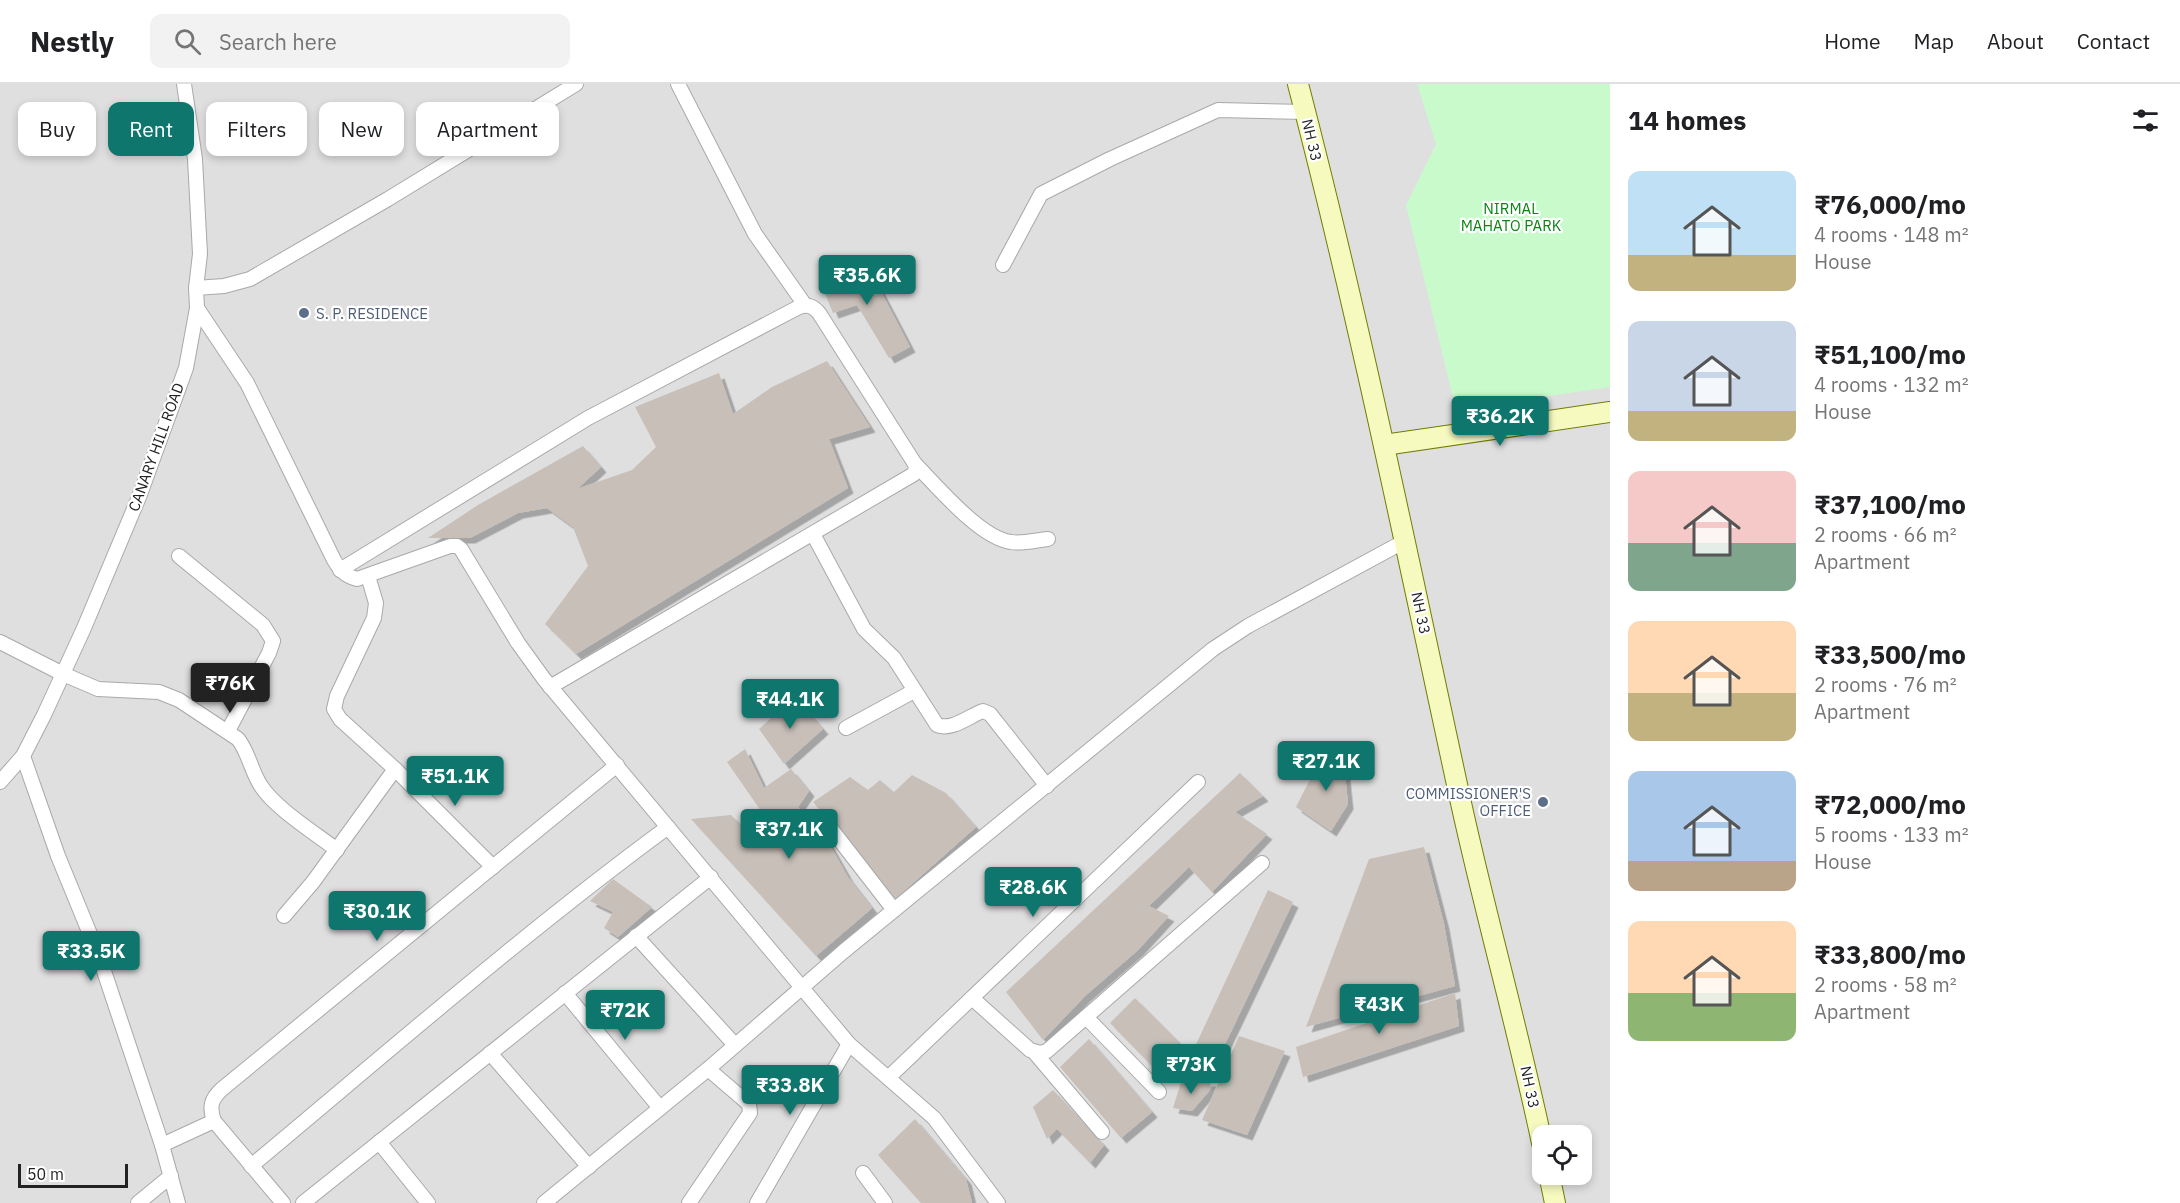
<!DOCTYPE html>
<meta charset="utf-8">
<style>
:root{--surface:#fff;--page:#f2f2f2;--text:#202124;--muted:#757577;--line:#e0e0e0;--accent:#0f766e}
body{margin:0;font-family:"IBM Plex Sans",sans-serif;background:var(--page);color:var(--text);height:100vh;display:flex;flex-direction:column;font-size:22px;white-space:nowrap}
*{box-sizing:border-box;margin:0}
p{font-size:20px;color:var(--muted)}
.icon{flex:none;width:33px;height:33px;fill:none;stroke:currentColor;stroke-width:2;stroke-linecap:round;stroke-linejoin:round}
.map{position:relative;flex:1;overflow:hidden}
.sheet{display:flex;flex-direction:column;background:var(--surface);width:570px}
.sheet>*{flex:none}
.banner{position:absolute;left:18px;top:18px;width:570px;height:54px;display:flex;gap:12px}
.fabs{position:absolute;left:1532px;top:1041px;display:grid;gap:12px}
.fabs a{display:grid;place-items:center;width:60px;height:60px;border-radius:12px;background:var(--surface);box-shadow:0 3px 9px #0003;font-size:30px}
.scale{position:absolute;left:18px;bottom:15px;width:110px;box-sizing:border-box;padding-left:6px;border:3px solid #222;border-top:0;font-size:16px;line-height:21px;white-space:nowrap;color:#222;-webkit-text-stroke:4px #fff;paint-order:stroke}
.price{position:absolute;translate:-50% -51px;padding:0 14px;border-radius:6px;background:var(--accent);color:#fff;font-size:20px;line-height:39px;filter:drop-shadow(0 2px 3px #0008)}
.price::after{content:'';position:absolute;left:50%;top:36px;width:18px;height:14px;margin-left:-9px;background:inherit;clip-path:polygon(0 0,100% 0,50% 100%)}
.price.on{background:#222;color:#fff}
ul{padding:0;list-style:none}
li{display:flex;align-items:center;gap:18px;height:150px;padding:0 18px}
li span{display:grid;place-items:center;flex:none;width:168px;height:120px;border-radius:12px;color:#555}
li>.icon{margin-inline-start:auto}
span .icon{width:72px;height:72px;fill:#fffc;stroke-width:1}
li b{font-size:26px}
h2{display:flex;justify-content:space-between;align-items:center;height:72px;padding:0 18px;font-size:26px}
.pill{padding:0 21px;border-radius:12px;background:var(--surface);box-shadow:0 3px 9px #0003;font-size:21px;line-height:54px}
.pill.on{background:var(--accent);color:#fff}
header{display:flex;align-items:center;gap:36px;box-sizing:border-box;height:84px;padding:0 30px;background:var(--surface);border-bottom:2px solid var(--line)}
header strong{font-size:28px}
nav{display:flex;gap:33px;margin-inline-start:auto;font-size:21px}
.search{width:420px;height:54px;background:var(--page);display:flex;align-items:center;gap:15px;box-sizing:border-box;padding:0 21px;border-radius:12px;color:var(--muted);font-size:22px}
main{display:flex;flex:1;min-height:0}
.map>svg:first-child{display:block}
</style>
<header>
<strong>Nestly</strong>
<div class="search"><svg class="icon" aria-label="search" viewBox="0 0 24 24"><circle cx="10" cy="10" r="6"/><path d="M15 15l6 6"/></svg>Search here</div>
<nav><a>Home</a><a>Map</a><a>About</a><a>Contact</a></nav>
</header>
<main>
<div class="map">
<svg width="1610" height="1119" viewBox="0 0 1610 1119">
<defs>
<filter id="shadow"><feDropShadow dx="5.5" dy="5.5" stdDeviation="0" flood-color="#0004"/></filter>
</defs>
<rect width="100%" height="100%" fill="#f2efe9"/>
<!-- residential -->
<path fill="#e0dfdf" fill-rule="evenodd" d="M0 0H1610V1119H0ZM1542 1052H1581V1090H1542Z"/>
<!-- park -->
<polygon fill="#c8facc" points="1417,0 1610,0 1610,303 1456,326 1406,121 1436,60"/>
<!-- building -->
<g fill="#c7bfb8" filter="url(#shadow)">
<polygon points="866,179 910,263 889,274 857,221 833,229 821,200"/>
<polygon points="827,277 870,343 829,355 848,404 576,570 545,540 588,482 573,443 547,424 518,429 470,454 428,454 478,421 583,362 601,383 577,405 632,386 656,363 635,323 719,289 733,330 772,303"/>
<polygon points="795,612 823,645 784,680 759,645"/>
<polygon points="1326,664 1344,681 1348,720 1331,747 1296,723"/>
<polygon points="745,665 764,704 791,685 809,707 798,723 827,756 848,793 872,824 816,872 691,735 731,731 759,758 775,747 727,678"/>
<polygon points="1240,689 1263,712 1235,728 1267,750 1212,808 1189,783 1149,822 1169,832 1138,866 1085,912 1043,956 1006,908"/>
<polygon points="912,691 946,709 976,743 895,815 813,718 850,693 868,706 880,696 894,708"/>
<polygon points="1424,763 1444,840 1455,902 1306,943 1369,775"/>
<polygon points="613,795 652,823 618,853 604,844 613,828 590,817"/>
<polygon points="1268,806 1293,818 1217,977 1192,969"/>
<polygon points="1455,909 1459,942 1303,993 1296,963"/>
<polygon points="1135,914 1185,964 1159,989 1110,939"/>
<polygon points="1239,952 1285,967 1247,1051 1202,1036"/>
<polygon points="1089,955 1152,1028 1121,1054 1060,983"/>
<polygon points="1211,997 1210,1006 1192,1027 1173,1024 1181,998"/>
<polygon points="1053,1006 1104,1061 1090,1079 1057,1045 1047,1055 1033,1023"/>
<polygon points="915,1035 966,1095 972,1119 921,1119 878,1071"/>
</g>
<g fill="none" stroke-linecap="round" stroke-linejoin="round">
<defs>
<g id="minor">
<polyline points="678,0 755,150 805,221"/>
<polyline points="1003,181 1041,110 1110,75 1218,26 1306,28"/>
<polyline points="196,204 224,202 250,195 388,115 576,0"/>
<path d="M197 224 247 299 334 476C340 486 345 492 357 495L450 462H457L461 465 518 559 544 595 849 960 934 1034 998 1119"/>
<path d="M915 380C937 402 980 454 1011 458 1022 460 1037 456 1048 455"/>
<path d="M813 450 864 545 894 574 937 641C952 647 969 632 983 627L990 630 1047 702"/>
<polyline points="179,472 263,541 273,557 269,569 228,647"/>
<path d="M340 486 588 334 799 223C808 220 813 222 819 229L915 380 916 384 914 390 550 603"/>
<path d="M0 558 63 590 98 605 159 608 179 616 238 655C249 669 251 687 261 702 275 724 315 749 337 766"/>
<polyline points="846,644 914,607"/>
<polyline points="23,672 58,772 99,872 162,1061 178,1119"/>
<polyline points="395,685 493,783"/>
<polyline points="0,698 23,672 44,631 84,544 139,413 186,284 197,224 196,204 200,170 195,75 184,0"/>
<polyline points="825,737 894,826"/>
<polyline points="284,832 313,798 395,685 340,635 334,625 337,612 374,534 376,519 368,492"/>
<polyline points="636,852 735,961"/>
<polyline points="565,909 660,1024"/>
<polyline points="972,914 1030,966 1040,969 1047,967 1262,779"/>
<polyline points="1086,933 1159,1008"/>
<polyline points="490,969 589,1083"/>
<polyline points="1035,969 1102,1048"/>
<polyline points="889,993 1198,698"/>
<polyline points="214,1037 283,1119"/>
<polyline points="379,1058 428,1119"/>
<path d="M162 1061 214 1037C209 1023 211 1015 222 1005L617 681"/>
<path d="M251 1082C389 967 524 849 668 743"/>
<polyline points="863,1089 885,1119"/>
<polyline points="138,1119 171,1092"/>
<polyline points="303,1119 711,793"/>
<polyline points="544,1119 708,985 844,867 1213,565 1248,542 1405,457"/>
<polyline points="689,1119 750,1029 749,1020 708,985"/>
<polyline points="757,1119 849,960"/>
</g>
<g id="secondary">
<path d="M1298 0C1360 238 1409 479 1461 719 1486 833 1518 945 1542 1059"/>
<polyline points="1384,361 1610,328"/>
<polyline points="1549,1090 1555,1119"/>
</g>
</defs>
<!-- minor casing -->
<use href="#minor" stroke="#a9a9a9" stroke-width="16"/>
<!-- secondary casing -->
<use href="#secondary" stroke="#707d05" stroke-width="22"/>
<!-- minor -->
<use href="#minor" stroke="#fff" stroke-width="14"/>
<!-- secondary -->
<use href="#secondary" stroke="#f7fabf" stroke-width="20"/>
</g>
<!-- markers -->
<g fill="#5c6f8a" stroke="#fff" stroke-width="2">
<circle cx="304" cy="229" r="6"/>
<circle cx="1543" cy="718" r="6"/>
</g>
<g text-anchor="middle" dominant-baseline="central" stroke-width="4.5" stroke-linejoin="round" paint-order="stroke">
<!-- street labels -->
<g font-size="15" fill="#222" stroke="#fff">
<text transform="translate(1312 56) rotate(77)">NH 33</text>
<text transform="translate(156 363) rotate(-70)">CANARY HILL ROAD</text>
<text transform="translate(1421 529) rotate(78)">NH 33</text>
<text transform="translate(1530 1003) rotate(78)">NH 33</text>
</g>
<!-- park labels -->
<g font-size="15" fill="#0c8416" stroke="#fff">
<text x="1511" y="124">NIRMAL<tspan x="1511" dy="17">MAHATO PARK</tspan></text>
</g>
<!-- service labels -->
<g font-size="15" fill="#4e5e75" stroke="#fff" text-anchor="start">
<text x="316" y="229">S. P. RESIDENCE</text>
<text x="1531" y="709" text-anchor="end">COMMISSIONER'S<tspan x="1531" dy="17">OFFICE</tspan></text>
</g>
</g>
</svg>
<div class="fabs">
<a><svg class="icon" aria-label="locate" viewBox="0 0 24 24"><circle cx="12" cy="12" r="6"/><path d="M12 2v4M12 18v4M2 12h4M18 12h4"/></svg></a>
</div>
<div class="scale">50 m</div>
<b class="price" style="left:867px;top:222px">₹35.6K</b>
<b class="price" style="left:1500px;top:363px">₹36.2K</b>
<b class="price on" style="left:230px;top:630px">₹76K</b>
<b class="price" style="left:790px;top:646px">₹44.1K</b>
<b class="price" style="left:1326px;top:708px">₹27.1K</b>
<b class="price" style="left:455px;top:723px">₹51.1K</b>
<b class="price" style="left:789px;top:776px">₹37.1K</b>
<b class="price" style="left:1033px;top:834px">₹28.6K</b>
<b class="price" style="left:377px;top:858px">₹30.1K</b>
<b class="price" style="left:91px;top:898px">₹33.5K</b>
<b class="price" style="left:1379px;top:951px">₹43K</b>
<b class="price" style="left:625px;top:957px">₹72K</b>
<b class="price" style="left:1191px;top:1011px">₹73K</b>
<b class="price" style="left:790px;top:1032px">₹33.8K</b>
<div class="banner">
<a class="pill">Buy</a>
<a class="pill on">Rent</a>
<a class="pill">Filters</a>
<a class="pill">New</a>
<a class="pill">Apartment</a>
</div>
</div>
<section class="sheet">
<h2>14 homes<svg class="icon" aria-label="filters" viewBox="0 0 24 24"><path d="M4 7h16M4 17h16"/><circle cx="9" cy="7" r="2"/><circle cx="15" cy="17" r="2"/></svg></h2>
<ul>
<li><span style="background:linear-gradient(#bfe0f5 70%,#c2b280 0)"><svg class="icon" aria-label="home" viewBox="0 0 24 24"><path d="M3 11l9-7 9 7M6 9v11h12V9"/></svg></span><div><b>₹76,000/mo</b><p>4 rooms · 148 m²</p><p>House</p></div></li>
<li><span style="background:linear-gradient(#c9d6e8 75%,#c2b280 0)"><svg class="icon" aria-label="home" viewBox="0 0 24 24"><path d="M3 11l9-7 9 7M6 9v11h12V9"/></svg></span><div><b>₹51,100/mo</b><p>4 rooms · 132 m²</p><p>House</p></div></li>
<li><span style="background:linear-gradient(#f6c9c9 60%,#7fa58c 0)"><svg class="icon" aria-label="home" viewBox="0 0 24 24"><path d="M3 11l9-7 9 7M6 9v11h12V9"/></svg></span><div><b>₹37,100/mo</b><p>2 rooms · 66 m²</p><p>Apartment</p></div></li>
<li><span style="background:linear-gradient(#ffd9b3 60%,#c2b280 0)"><svg class="icon" aria-label="home" viewBox="0 0 24 24"><path d="M3 11l9-7 9 7M6 9v11h12V9"/></svg></span><div><b>₹33,500/mo</b><p>2 rooms · 76 m²</p><p>Apartment</p></div></li>
<li><span style="background:linear-gradient(#a9c7e8 75%,#b9a48a 0)"><svg class="icon" aria-label="home" viewBox="0 0 24 24"><path d="M3 11l9-7 9 7M6 9v11h12V9"/></svg></span><div><b>₹72,000/mo</b><p>5 rooms · 133 m²</p><p>House</p></div></li>
<li><span style="background:linear-gradient(#ffd9b3 60%,#8fb573 0)"><svg class="icon" aria-label="home" viewBox="0 0 24 24"><path d="M3 11l9-7 9 7M6 9v11h12V9"/></svg></span><div><b>₹33,800/mo</b><p>2 rooms · 58 m²</p><p>Apartment</p></div></li>
</ul>
</section>
</main>
